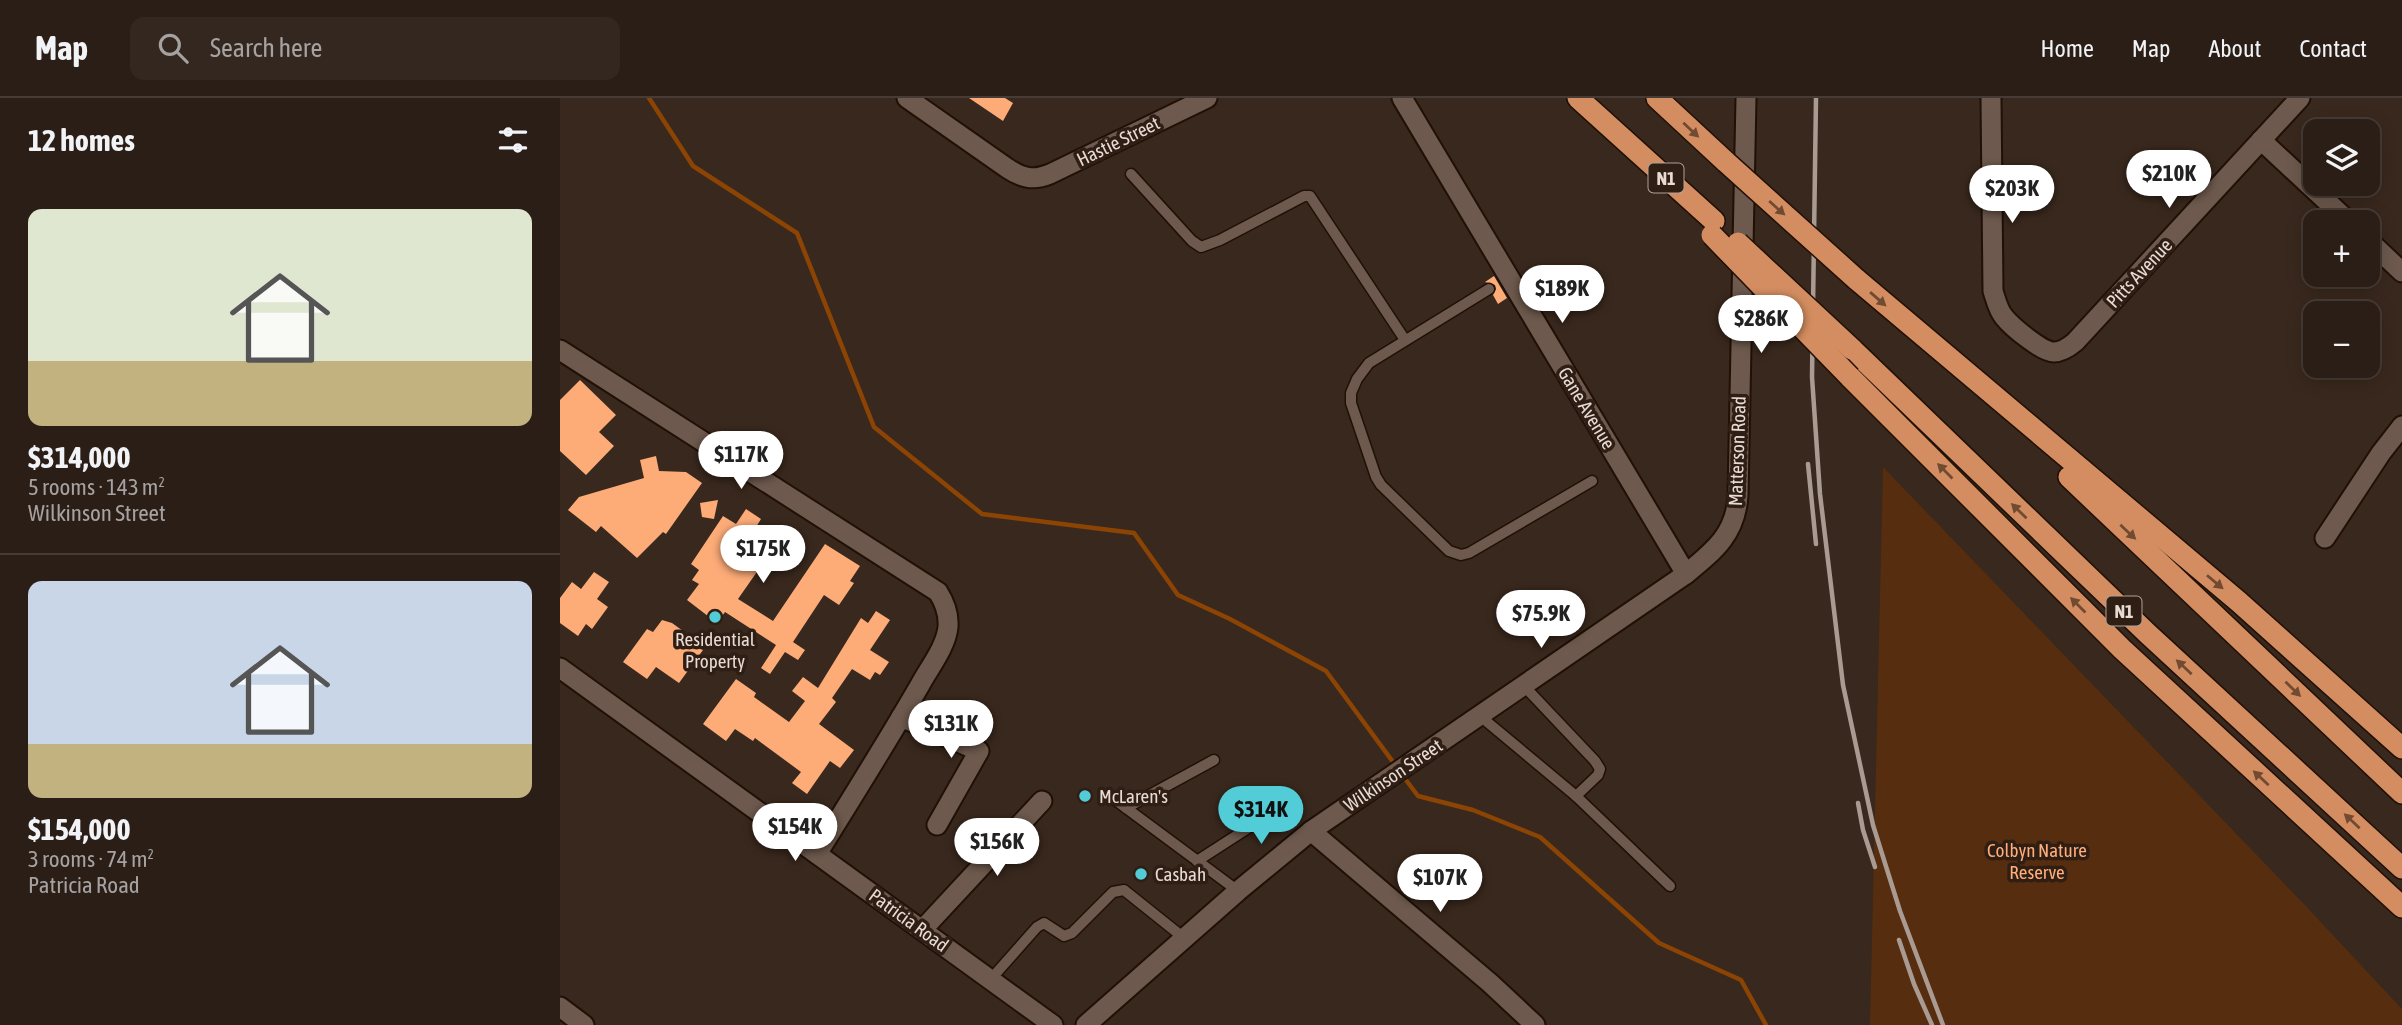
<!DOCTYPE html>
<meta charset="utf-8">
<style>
:root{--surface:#2b1e16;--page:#33271f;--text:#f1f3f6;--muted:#a6a2a1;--line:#473c35;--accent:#52ccd6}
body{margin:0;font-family:"Asap Condensed",sans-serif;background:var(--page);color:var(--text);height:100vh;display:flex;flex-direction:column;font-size:26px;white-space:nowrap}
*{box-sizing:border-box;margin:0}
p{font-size:23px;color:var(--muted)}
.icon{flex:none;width:38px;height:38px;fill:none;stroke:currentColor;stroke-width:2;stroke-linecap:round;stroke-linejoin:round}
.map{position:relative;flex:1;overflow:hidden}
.drawer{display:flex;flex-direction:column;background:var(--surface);width:560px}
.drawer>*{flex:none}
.fabs{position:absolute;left:1743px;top:21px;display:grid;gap:14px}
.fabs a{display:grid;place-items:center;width:77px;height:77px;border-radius:14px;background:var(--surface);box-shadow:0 4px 18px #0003,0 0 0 2px var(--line);font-size:35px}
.price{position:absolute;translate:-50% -60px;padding:0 16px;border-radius:24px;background:#fff;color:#222;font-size:23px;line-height:46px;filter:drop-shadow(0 2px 4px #0008)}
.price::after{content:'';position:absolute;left:50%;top:42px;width:21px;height:16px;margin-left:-10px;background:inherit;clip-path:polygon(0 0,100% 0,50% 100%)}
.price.current{background:var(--accent);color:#111}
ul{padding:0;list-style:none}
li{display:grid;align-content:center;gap:14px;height:371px;padding:0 28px}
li+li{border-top:2px solid var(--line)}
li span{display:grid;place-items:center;height:217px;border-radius:14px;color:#555}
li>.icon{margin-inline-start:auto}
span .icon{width:126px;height:126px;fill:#fffc;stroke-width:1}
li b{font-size:30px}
h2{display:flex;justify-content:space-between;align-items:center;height:84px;padding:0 28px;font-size:30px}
header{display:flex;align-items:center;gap:42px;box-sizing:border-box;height:98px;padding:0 35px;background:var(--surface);border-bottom:2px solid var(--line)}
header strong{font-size:33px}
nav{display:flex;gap:38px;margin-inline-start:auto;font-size:24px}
.search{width:490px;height:63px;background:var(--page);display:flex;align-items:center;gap:18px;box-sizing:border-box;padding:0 24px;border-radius:14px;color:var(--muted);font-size:26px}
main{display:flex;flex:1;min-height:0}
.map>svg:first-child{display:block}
</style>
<header>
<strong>Map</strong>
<div class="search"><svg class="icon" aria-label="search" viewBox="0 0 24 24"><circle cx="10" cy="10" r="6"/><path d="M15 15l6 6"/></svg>Search here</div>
<nav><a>Home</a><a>Map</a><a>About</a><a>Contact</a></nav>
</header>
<main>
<section class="drawer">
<h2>12 homes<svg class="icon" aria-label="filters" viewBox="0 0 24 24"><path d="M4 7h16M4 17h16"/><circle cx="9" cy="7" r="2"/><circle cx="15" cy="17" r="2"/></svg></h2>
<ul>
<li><span style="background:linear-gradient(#dfe7d0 70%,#c2b280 0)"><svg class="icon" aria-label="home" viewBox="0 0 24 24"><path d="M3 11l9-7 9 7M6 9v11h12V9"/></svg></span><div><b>$314,000</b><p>5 rooms · 143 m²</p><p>Wilkinson Street</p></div></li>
<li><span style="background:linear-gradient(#c9d6e8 75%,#c2b280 0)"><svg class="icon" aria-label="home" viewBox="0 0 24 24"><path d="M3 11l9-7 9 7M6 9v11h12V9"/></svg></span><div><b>$154,000</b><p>3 rooms · 74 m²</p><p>Patricia Road</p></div></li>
</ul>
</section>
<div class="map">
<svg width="1842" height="927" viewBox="0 0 1842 927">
<rect width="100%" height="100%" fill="#39281d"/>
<!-- green -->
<polygon fill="#562d0f" points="1323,369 1742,804 1842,911 1842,927 1310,927"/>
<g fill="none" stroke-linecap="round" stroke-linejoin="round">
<!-- stream -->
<g stroke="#8b4404" stroke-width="4.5">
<polyline points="89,0 133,68 237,135 314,329 422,416 574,435 618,497 670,521 766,573 836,668"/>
<polyline points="843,678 858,698 913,712 980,739 1099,845 1181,882 1206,927"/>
</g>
</g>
<!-- building -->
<g fill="#fdac78">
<polygon points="409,0 445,0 453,5 443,23"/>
<polygon points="934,178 947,200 938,206 933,197 936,191 935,187 925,184"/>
<polygon points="20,282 56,317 39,334 54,348 26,377 0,353 0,302"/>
<polygon points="96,358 99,373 126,374 142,385 106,436 103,434 77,460 41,428 36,434 8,412 19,399 84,380 80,362"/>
<polygon points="158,402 154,421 142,419 140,405"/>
<polygon points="186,411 201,421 196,429 205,435 195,449 208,458 178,501 213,523 265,446 300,468 290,483 294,485 279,507 264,497 233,544 245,552 238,562 225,554 210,576 201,570 216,547 165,514 157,525 127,502 139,486 132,482 139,472 131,466 163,418 176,426"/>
<polygon points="34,474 49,484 37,501 48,509 32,531 26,526 18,538 0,525 0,500 12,484 21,491"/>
<polygon points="316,513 330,522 310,552 329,564 320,577 315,574 310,582 292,571 272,600 276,604 259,626 294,652 280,670 270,663 247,696 232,685 241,674 195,640 193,643 175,631 166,643 143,626 176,581 196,595 194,599 229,624 245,603 232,593 243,579 258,590 301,520 308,525"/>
<polygon points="102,522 112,525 141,546 139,549 143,552 119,585 96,569 87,581 63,564 87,531 93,534"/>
</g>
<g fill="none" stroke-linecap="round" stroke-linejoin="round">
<defs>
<g id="lane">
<polyline points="571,76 632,143 641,149 660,142 744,98 750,98 845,242"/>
<polyline points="929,191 809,265 797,281 791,295 791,305 816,379 821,387 889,453 901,457 909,455 1032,383"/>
<polyline points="964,588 1035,663 1040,671 1038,677 1016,698"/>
<polyline points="920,618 1016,698 1110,788"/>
<polyline points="554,701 678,793"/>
<polyline points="566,710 654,662"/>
<polyline points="637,763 716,712"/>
<polyline points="431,881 477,829 484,825 504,838 512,835 553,794 564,792 624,840"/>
</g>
<g id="street">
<path d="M347 0 447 70C462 80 473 83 490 76L647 0"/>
<polyline points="842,0 1126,476"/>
<path d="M1431 0 1433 193C1436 202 1438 212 1444 219 1452 229 1482 254 1494 254 1502 254 1509 249 1515 244L1740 0"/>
<polyline points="1701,42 1789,124"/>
<polyline points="1808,142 1842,174"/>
<path d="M0 252 378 494C385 505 389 516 388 529 386 549 369 570 360 587 327 644 292 700 257 756"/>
<polyline points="1765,440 1821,355 1842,328"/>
<polyline points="0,570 493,927"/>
<polyline points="341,619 419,653 377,727"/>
<polyline points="751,733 930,885 975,927"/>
<polyline points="363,831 482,703"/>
<polyline points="0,909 24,927"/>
<path d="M526 927 678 793 751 733 1126 476C1154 453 1176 436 1178 397L1186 0"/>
</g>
<g id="highway">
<polyline points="1018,0 1154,123"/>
<polyline points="1097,0 1166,64"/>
<polyline points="1296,181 1679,504 1842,650"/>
<polyline points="1292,251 1588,536 1842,770"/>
<polyline points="1290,279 1562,551 1842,809"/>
<polyline points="1509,379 1842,695"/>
</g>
</defs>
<!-- lane casing -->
<use href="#lane" stroke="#201006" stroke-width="13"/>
<!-- street casing -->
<use href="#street" stroke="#201006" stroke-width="23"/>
<!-- highway casing -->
<use href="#highway" stroke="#201006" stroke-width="24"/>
<!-- lane -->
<use href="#lane" stroke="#6d594d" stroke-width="10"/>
<!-- street -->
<use href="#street" stroke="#6d594d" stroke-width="19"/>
<!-- highway -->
<use href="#highway" stroke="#d38d60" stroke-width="21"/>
<!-- rail -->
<g stroke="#a99b92" stroke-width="4.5">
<polyline points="1256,0 1252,279 1260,396 1283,587 1313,727 1340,813 1383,927"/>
<polyline points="1248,366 1256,446"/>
<polyline points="1298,705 1303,732 1315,769"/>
<polyline points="1339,842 1354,886 1372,927"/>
</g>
<defs>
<g id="highway-bridge">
<polyline points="1166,64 1296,181"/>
<polyline points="1152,137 1290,279"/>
<polyline points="1178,145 1292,251"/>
</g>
</defs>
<!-- highway-bridge casing -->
<use href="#highway-bridge" stroke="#201006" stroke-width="24" stroke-linecap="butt"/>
<!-- highway-bridge -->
<use href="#highway-bridge" stroke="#d38d60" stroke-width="21"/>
</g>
<!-- one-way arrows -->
<defs><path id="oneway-solid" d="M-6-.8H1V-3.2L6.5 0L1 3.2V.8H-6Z" transform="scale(1.75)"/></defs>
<g fill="#714a32">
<use href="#oneway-solid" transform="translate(1131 32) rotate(43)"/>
<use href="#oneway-solid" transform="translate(1217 110) rotate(42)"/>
<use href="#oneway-solid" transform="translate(1318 201) rotate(41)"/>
<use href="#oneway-solid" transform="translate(1385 373) rotate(-135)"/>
<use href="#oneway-solid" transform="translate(1459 413) rotate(-136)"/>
<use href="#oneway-solid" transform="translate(1568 434) rotate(43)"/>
<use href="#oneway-solid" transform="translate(1655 484) rotate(40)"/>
<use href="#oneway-solid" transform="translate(1518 507) rotate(-135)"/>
<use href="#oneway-solid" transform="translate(1624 569) rotate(-137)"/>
<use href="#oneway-solid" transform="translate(1733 591) rotate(44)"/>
<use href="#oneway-solid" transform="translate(1701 680) rotate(-137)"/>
<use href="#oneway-solid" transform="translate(1792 723) rotate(-137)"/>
</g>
<!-- markers -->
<g fill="#52ccd6" stroke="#2f1e14" stroke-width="2.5">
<circle cx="155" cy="519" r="7"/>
<circle cx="525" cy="698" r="7"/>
<circle cx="581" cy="776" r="7"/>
</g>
<g text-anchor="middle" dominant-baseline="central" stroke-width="7" stroke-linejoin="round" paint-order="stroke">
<!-- shield labels -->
<g fill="#2f1e14" stroke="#b0a29a" stroke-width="2">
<rect x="1088.5" y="65.5" width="35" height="29" rx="5"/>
<rect x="1546.5" y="498.5" width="35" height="29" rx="5"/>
</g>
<g font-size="18" font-weight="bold" fill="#e7dbd4">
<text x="1106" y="80">N1</text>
<text x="1564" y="513">N1</text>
</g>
<!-- street labels -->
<g font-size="19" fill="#e7dbd4" stroke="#2f1e14">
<text transform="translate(558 43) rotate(-26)">Hastie Street</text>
<text transform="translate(1579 175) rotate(-47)">Pitts Avenue</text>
<text transform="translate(1027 310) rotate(59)">Gane Avenue</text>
<text transform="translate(1177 353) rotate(-88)">Matterson Road</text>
<text transform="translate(833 677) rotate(-34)">Wilkinson Street</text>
<text transform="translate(349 822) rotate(36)">Patricia Road</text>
</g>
<!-- poi labels -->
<g font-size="19" fill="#e7dbd4" stroke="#2f1e14" text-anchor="start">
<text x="155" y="541" text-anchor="middle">Residential<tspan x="155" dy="22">Property</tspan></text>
<text x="539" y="698">McLaren's</text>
<text x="595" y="776">Casbah</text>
</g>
<!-- park labels -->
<g font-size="19" fill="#ffad79" stroke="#2f1e14">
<text x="1477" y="752">Colbyn Nature<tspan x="1477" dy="22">Reserve</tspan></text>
</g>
</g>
</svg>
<div class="fabs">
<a><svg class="icon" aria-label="layers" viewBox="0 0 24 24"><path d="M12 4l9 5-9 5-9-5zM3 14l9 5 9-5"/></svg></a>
<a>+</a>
<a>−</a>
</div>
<b class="price" style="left:1609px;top:112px">$210K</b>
<b class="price" style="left:1452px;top:127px">$203K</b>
<b class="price" style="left:1002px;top:227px">$189K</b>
<b class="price" style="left:1201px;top:257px">$286K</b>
<b class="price" style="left:181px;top:393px">$117K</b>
<b class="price" style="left:203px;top:487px">$175K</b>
<b class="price" style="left:981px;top:552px">$75.9K</b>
<b class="price" style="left:391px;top:662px">$131K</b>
<b class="price current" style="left:701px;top:748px">$314K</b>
<b class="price" style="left:235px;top:765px">$154K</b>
<b class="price" style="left:437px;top:780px">$156K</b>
<b class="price" style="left:880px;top:816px">$107K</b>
</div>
</main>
